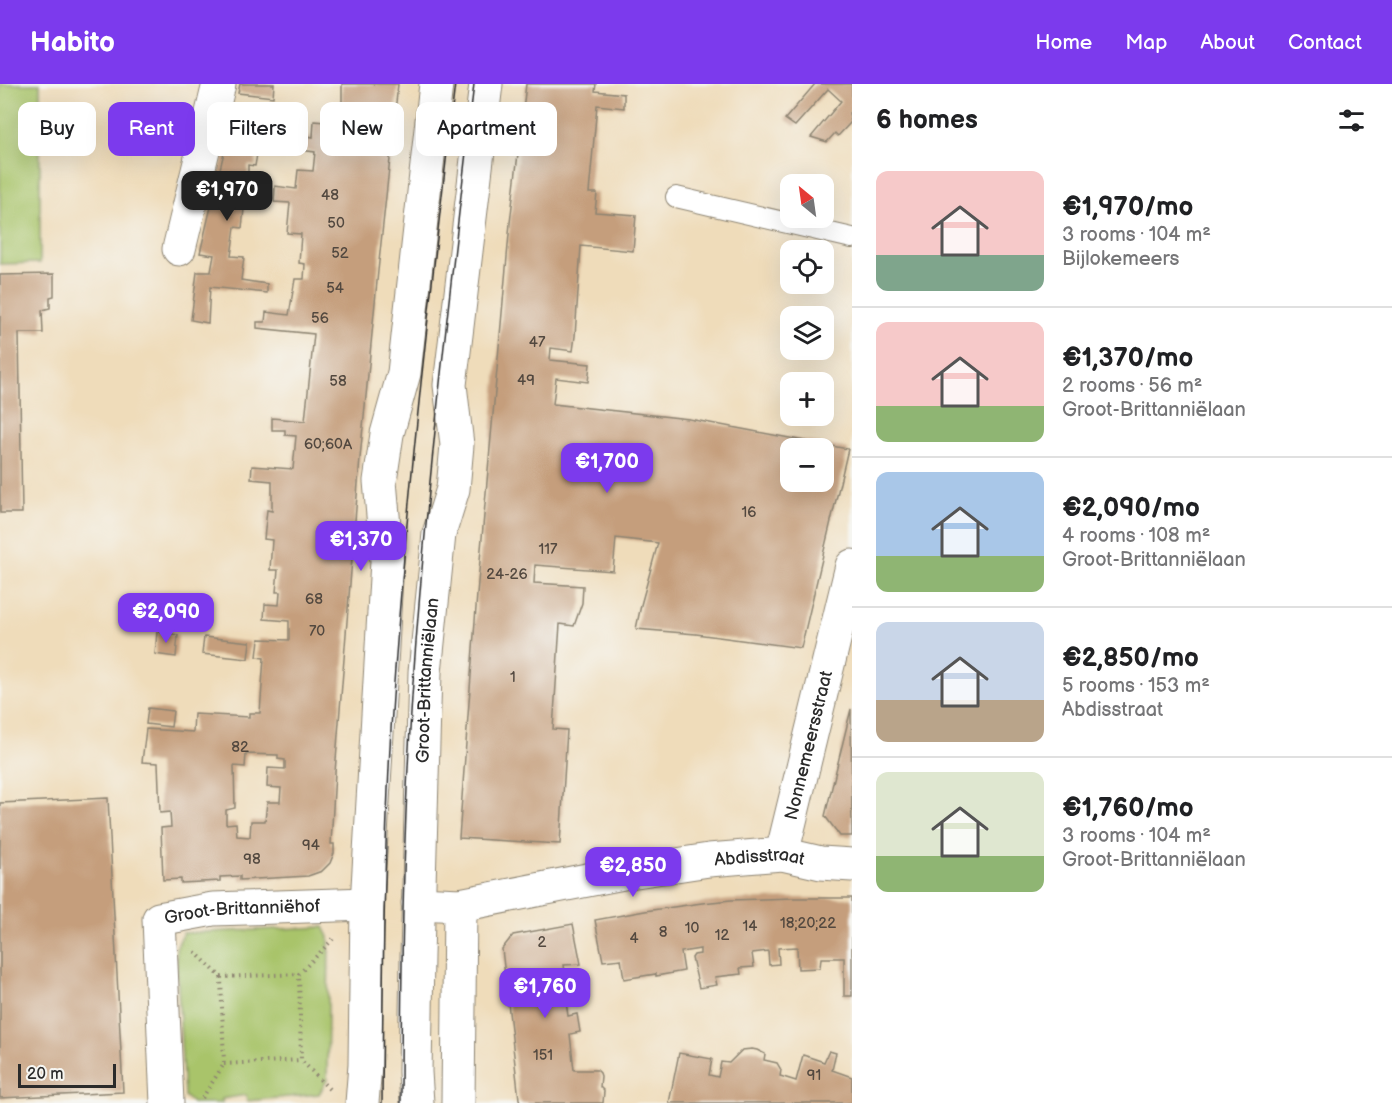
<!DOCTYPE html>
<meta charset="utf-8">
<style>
:root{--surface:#fff;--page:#f2f2f2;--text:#202124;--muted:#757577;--line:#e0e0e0;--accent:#7c3aed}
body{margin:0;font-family:"Balsamiq Sans",sans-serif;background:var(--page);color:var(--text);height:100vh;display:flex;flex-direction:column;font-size:22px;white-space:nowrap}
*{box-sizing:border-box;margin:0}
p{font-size:20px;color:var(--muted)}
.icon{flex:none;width:33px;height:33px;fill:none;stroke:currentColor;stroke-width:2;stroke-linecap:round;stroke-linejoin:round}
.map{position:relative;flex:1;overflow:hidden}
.sheet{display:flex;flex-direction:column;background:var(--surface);width:540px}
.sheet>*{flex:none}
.banner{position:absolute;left:18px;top:18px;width:570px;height:54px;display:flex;gap:12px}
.needle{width:39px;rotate:331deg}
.controls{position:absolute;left:780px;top:90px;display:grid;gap:12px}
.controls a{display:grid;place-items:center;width:54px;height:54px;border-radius:12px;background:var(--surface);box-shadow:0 6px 24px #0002;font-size:30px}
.scale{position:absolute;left:18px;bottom:15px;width:98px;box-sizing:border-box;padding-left:6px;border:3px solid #2b2b2b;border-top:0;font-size:16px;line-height:21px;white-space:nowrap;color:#2b2b2b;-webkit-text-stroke:4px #f6f6f2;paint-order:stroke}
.price{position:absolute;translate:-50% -51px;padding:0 14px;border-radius:12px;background:var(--accent);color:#fff;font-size:20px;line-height:39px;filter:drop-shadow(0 2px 3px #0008)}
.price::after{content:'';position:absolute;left:50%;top:36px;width:18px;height:14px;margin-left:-9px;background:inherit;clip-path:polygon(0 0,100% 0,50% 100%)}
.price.on{background:#222;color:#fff}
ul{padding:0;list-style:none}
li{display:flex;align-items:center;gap:18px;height:150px;padding:0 24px}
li+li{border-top:2px solid var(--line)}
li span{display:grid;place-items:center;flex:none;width:168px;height:120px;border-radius:12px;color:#555}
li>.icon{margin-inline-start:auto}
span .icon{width:72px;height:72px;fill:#fffc;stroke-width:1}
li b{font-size:26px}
h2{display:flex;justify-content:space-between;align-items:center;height:72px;padding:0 24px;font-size:26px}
.pill{padding:0 21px;border-radius:12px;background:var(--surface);box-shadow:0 6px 24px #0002;font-size:21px;line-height:54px}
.pill.on{background:var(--accent);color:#fff}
header{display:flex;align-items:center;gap:36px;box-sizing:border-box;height:84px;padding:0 30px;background:var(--accent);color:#fff}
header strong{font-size:28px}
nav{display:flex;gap:33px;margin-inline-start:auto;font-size:21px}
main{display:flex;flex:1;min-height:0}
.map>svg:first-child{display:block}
</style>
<header>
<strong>Habito</strong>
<nav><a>Home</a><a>Map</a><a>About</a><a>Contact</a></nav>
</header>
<main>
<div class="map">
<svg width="852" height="1019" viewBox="0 0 852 1019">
<rect width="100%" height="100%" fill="#f6f6f2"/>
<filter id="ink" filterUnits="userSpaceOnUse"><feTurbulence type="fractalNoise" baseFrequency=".0167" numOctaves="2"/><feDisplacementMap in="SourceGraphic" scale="12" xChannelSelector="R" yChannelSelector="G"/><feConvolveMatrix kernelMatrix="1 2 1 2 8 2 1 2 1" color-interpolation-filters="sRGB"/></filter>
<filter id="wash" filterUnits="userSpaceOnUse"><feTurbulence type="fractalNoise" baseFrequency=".008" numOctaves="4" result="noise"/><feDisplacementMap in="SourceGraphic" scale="24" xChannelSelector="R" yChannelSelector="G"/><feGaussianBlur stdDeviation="1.35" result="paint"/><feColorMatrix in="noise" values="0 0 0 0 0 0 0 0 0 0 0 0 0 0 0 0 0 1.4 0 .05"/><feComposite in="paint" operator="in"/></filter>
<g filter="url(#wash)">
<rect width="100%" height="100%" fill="#efdcba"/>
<!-- green -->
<g fill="#a9c46a" stroke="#6a784a" stroke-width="1.5">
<polygon points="0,0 40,0 40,179 0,180"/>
<polygon points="324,843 329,853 327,996 319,1010 247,1017 246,1011 222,1015 222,1019 192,1019 184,1012 176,865 183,849"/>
</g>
<g id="blocks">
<!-- building -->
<g fill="#c59e7c" fill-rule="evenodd">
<polygon points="240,0 274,0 273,13 238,9"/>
<path d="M342 0H398L378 187 360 374 335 688 331 760H334V769L330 779 322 787 308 792 240 796V792L220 793V797L181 799V795L163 796 161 744 171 743 170 728 160 729 158 679 142 678 146 645 193 648 194 630 249 633V629H260L264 574 257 573 259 555 289 556V537L264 535 265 520 279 521 280 508H276L278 486H270L272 456 264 455 267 426 272 427V397L251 395 252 382 293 385 296 352 285 351V346H272V334L305 337 314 250 257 244V238H265L266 228 289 231 295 195H304L305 180 299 179 301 150 287 149 290 119 274 118 275 102 296 105 298 86 313 87 315 68 300 66 301 51 313 53 314 37 325 38 326 20 342 21ZM246 670 278 671V675L285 676V685L268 684 267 703 281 704 280 718H267L265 737H251L250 753 237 752 236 739 226 740V726L235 724 234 682 245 683Z"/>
<path d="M526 0H596L595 7 624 10V24L597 21 589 109H597L595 128 636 131 633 167 581 162 575 252 573 267 551 264 550 276 590 280 588 298 556 294 553 320 689 335 848 365 801 564 696 550 636 545 641 521 658 459 616 454 613 487 535 481 534 499 583 502 582 519 574 542 560 540 553 645 567 646 560 760 459 754 477 510 510 139ZM790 364H824V398H790Z"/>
<polygon points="815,0 852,0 852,26 849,29 851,38 838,52 835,49 827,58 811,53 841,17 828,5 795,42 785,35"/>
<polygon points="230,43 261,46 255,82 248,81 248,115 245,115 242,144 235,143 231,172 244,173 241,196 267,200 267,209 210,203 208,239 191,236 197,188 211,188 214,171 200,169"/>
<polygon points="54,190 54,212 50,213 50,224 42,226 43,249 19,249 22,429 0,429 0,191"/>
<polygon points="157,548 178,551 176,573 155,570"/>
<polygon points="204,553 250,558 248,575 202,570"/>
<polygon points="148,624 173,627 171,643 146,640"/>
<polygon points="851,625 852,752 840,752 825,732"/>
<polygon points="108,714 123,1008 0,1014 0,719"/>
<polygon points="794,814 852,814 852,912 844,912 844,874 821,874 820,884 798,885 797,863 778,864 779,880 769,881 768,867 752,869 754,883 740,884 741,890 715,893 717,901 699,904 692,874 694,871 700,870 700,865 681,868 684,887 656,892 656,890 624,895 621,875 603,877 595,836 645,827 702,819 731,816"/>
<polygon points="573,840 581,880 564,881 567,903 564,904 568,932 577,930 580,948 570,950 574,986 597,986 600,989 601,992 600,1003 604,1007 603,1019 521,1019 519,1015 508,919 504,919 502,893 505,892 502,865 513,851"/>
<polygon points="752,965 757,966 765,970 764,976 777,979 781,986 780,992 796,997 803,971 824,978 829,967 836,969 832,986 852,993 852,1019 669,1019 679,969 712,975 709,991 718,993 721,978 729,979 742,966"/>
</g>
</g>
</g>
<g filter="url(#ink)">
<use href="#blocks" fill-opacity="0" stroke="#8d8472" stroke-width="1.5"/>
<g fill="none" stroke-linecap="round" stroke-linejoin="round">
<defs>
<polyline id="lane" points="676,113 852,154"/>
<g id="street">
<polyline points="179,165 219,0"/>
<path id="s1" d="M782 770 852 482"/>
<path id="s2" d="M418 819 460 821 623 789 709 776 782 770 821 779 852 781"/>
<path id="s3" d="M167 1019 159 835 213 825 367 820"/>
<polyline points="458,1019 460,821"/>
</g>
<g id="secondary">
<polyline points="362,1019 365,981 367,820 387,477 380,397 387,350 404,289 436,0"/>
<path id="s4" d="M417 1019 415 988 417 872 425 588 439 450 453 405 457 361 450 301 486 0"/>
</g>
</defs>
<!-- lane casing -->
<use href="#lane" stroke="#8d8472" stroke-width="22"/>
<!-- street casing -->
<use href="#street" stroke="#8d8472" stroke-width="35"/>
<!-- secondary casing -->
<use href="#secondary" stroke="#8d8472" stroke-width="35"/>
<!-- path -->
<g stroke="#8d8472" stroke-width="4" stroke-dasharray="1.5 4.5" stroke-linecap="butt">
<polyline points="195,868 221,893 224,980 201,1016"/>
<polyline points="221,893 299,890"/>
<polyline points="224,980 301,976"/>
<polyline points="329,1005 301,976 299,890 333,855"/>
</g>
<!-- lane -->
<use href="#lane" stroke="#fff" stroke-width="20"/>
<!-- street -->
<use href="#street" stroke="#fff" stroke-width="33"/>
<!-- secondary -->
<use href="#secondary" stroke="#fff" stroke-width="33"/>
<!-- tram -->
<g stroke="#2b2b2b" stroke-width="1.5">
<path d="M382 1019C383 884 384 748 393 613 407 408 431 204 455 0"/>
<path d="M401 1019C401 884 403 748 412 613 426 408 450 204 474 0"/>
</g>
</g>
</g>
<g text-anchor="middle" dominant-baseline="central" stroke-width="4.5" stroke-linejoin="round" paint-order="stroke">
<!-- number labels -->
<g font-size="15" fill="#52483f">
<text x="330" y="111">48</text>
<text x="336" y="139">50</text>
<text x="340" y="169">52</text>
<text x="335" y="204">54</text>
<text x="320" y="234">56</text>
<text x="537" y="258">47</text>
<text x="526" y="296">49</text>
<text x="338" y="297">58</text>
<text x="328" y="360">60;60A</text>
<text x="749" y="428">16</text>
<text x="548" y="465">117</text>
<text x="507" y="490">24-26</text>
<text x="314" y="515">68</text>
<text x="317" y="547">70</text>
<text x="513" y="593">1</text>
<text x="240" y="663">82</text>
<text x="311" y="761">94</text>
<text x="252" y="775">98</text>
<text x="808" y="839">18;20;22</text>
<text x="750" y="842">14</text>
<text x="692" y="844">10</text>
<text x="663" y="848">8</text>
<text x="722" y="851">12</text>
<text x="634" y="854">4</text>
<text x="542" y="858">2</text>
<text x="543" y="971">151</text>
<text x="814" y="991">91</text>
</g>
<!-- street labels -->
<g font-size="18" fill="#2b2b2b" stroke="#f6f6f2">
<text stroke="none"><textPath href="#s4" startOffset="423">Groot-Brittanniëlaan</textPath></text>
<text stroke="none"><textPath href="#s1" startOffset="112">Nonnemeersstraat</textPath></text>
<text stroke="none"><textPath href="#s2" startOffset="346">Abdisstraat</textPath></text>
<text stroke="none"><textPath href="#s3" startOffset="268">Groot-Brittanniëhof</textPath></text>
</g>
</g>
</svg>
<div class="controls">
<a><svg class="needle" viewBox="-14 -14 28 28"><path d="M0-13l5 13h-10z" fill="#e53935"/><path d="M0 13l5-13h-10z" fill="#757577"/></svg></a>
<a><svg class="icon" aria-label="locate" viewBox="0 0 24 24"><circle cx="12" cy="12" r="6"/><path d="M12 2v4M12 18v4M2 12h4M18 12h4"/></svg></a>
<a><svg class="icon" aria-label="layers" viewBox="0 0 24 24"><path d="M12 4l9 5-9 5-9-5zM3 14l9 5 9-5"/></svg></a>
<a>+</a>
<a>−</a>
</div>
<div class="scale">20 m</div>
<b class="price on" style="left:227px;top:138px">€1,970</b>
<b class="price" style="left:607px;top:410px">€1,700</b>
<b class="price" style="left:361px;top:488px">€1,370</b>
<b class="price" style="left:166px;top:560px">€2,090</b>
<b class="price" style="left:633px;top:814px">€2,850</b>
<b class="price" style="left:545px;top:935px">€1,760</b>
<div class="banner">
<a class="pill">Buy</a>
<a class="pill on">Rent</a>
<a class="pill">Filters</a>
<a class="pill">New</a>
<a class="pill">Apartment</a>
</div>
</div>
<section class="sheet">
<h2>6 homes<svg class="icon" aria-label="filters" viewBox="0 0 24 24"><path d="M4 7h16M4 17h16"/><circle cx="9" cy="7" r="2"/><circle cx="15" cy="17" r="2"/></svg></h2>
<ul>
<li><span style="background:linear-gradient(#f6c9c9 70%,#7fa58c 0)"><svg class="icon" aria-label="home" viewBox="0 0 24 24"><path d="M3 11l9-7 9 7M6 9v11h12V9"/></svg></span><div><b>€1,970/mo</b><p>3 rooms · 104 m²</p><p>Bijlokemeers</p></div></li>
<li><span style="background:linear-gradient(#f6c9c9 70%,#8fb573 0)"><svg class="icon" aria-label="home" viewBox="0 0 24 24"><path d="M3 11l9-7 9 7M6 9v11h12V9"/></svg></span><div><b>€1,370/mo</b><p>2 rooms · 56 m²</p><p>Groot-Brittanniëlaan</p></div></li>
<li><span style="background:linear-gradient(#a9c7e8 70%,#8fb573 0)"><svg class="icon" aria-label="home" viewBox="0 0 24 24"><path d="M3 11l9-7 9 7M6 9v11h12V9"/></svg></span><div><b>€2,090/mo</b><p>4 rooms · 108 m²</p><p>Groot-Brittanniëlaan</p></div></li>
<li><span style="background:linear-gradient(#c9d6e8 65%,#b9a48a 0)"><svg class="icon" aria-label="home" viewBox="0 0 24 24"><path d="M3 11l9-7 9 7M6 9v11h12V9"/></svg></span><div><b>€2,850/mo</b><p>5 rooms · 153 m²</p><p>Abdisstraat</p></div></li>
<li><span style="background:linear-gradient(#dfe7d0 70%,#8fb573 0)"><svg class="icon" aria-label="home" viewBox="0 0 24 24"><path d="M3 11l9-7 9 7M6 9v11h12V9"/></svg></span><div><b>€1,760/mo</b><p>3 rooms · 104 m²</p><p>Groot-Brittanniëlaan</p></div></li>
</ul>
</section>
</main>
